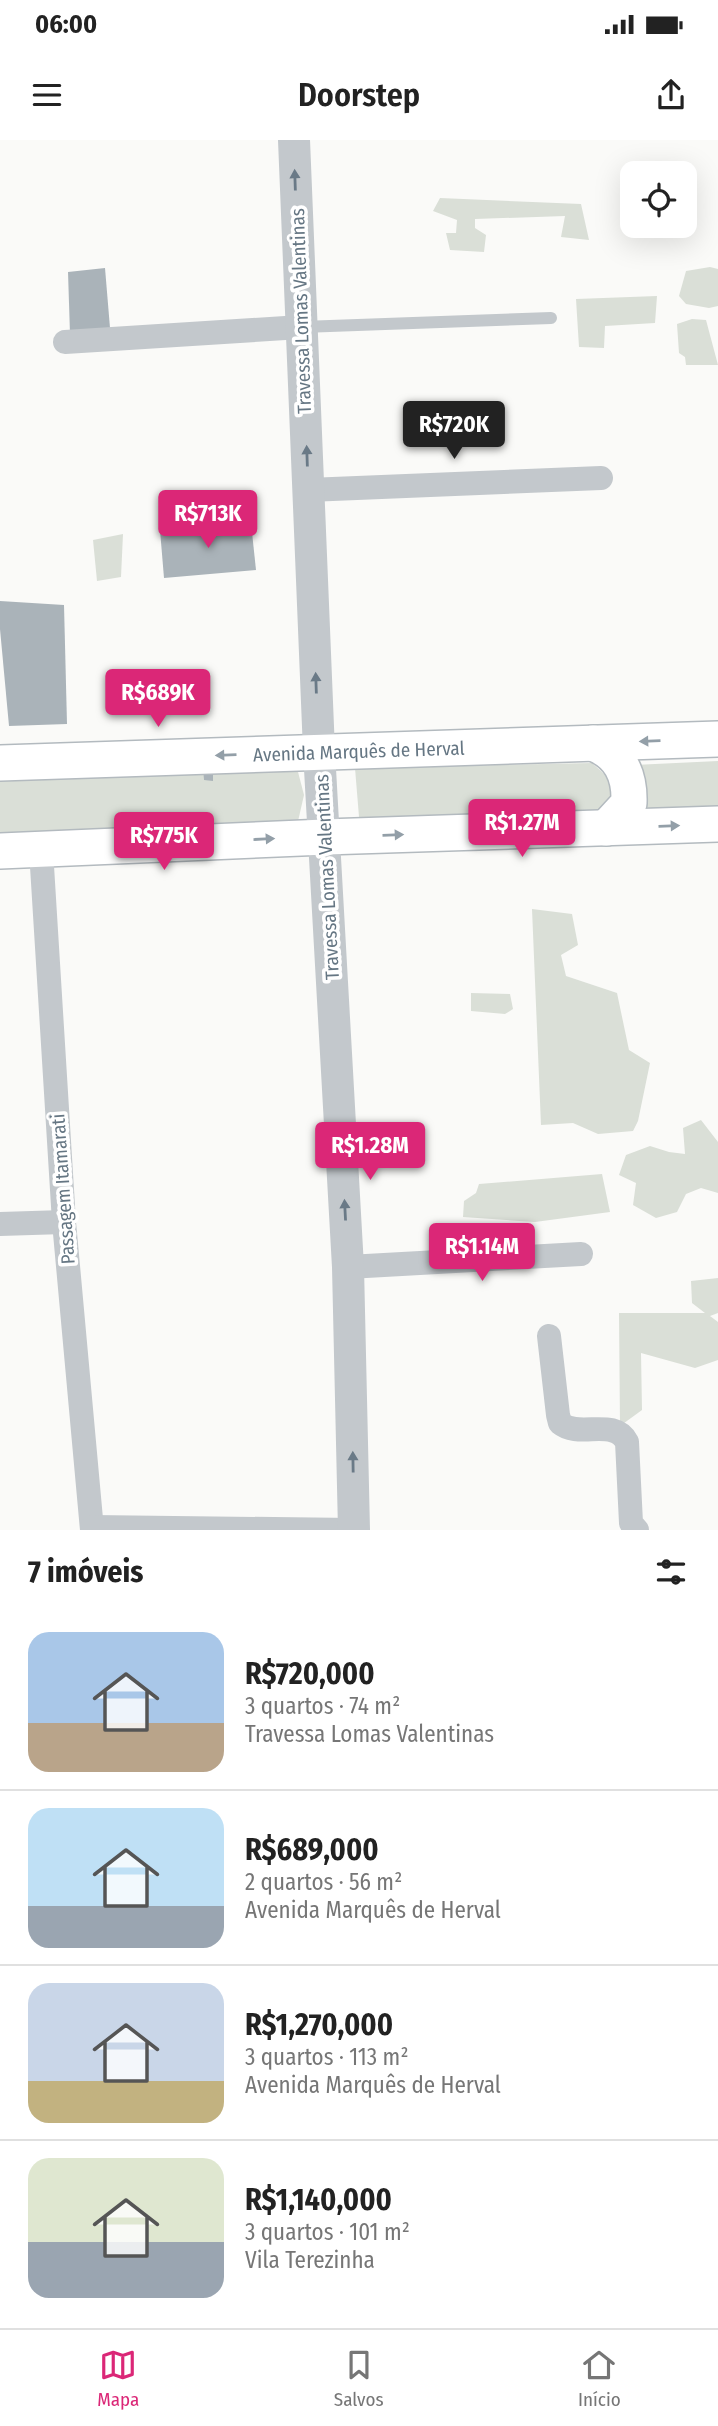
<!DOCTYPE html>
<html lang="pt">
<meta charset="utf-8">
<style>
:root{--surface:#fff;--page:#f2f2f2;--text:#222;--muted:#767676;--line:#e0e0e0;--accent:#db2777}
body{margin:0;font-family:"Fira Sans Condensed",sans-serif;background:var(--page);color:var(--text);height:100vh;display:flex;flex-direction:column;font-size:26px;white-space:nowrap}
*{box-sizing:border-box;margin:0}
p{font-size:23px;color:var(--muted)}
.icon{flex:none;width:38px;height:38px;fill:none;stroke:currentColor;stroke-width:2;stroke-linecap:round;stroke-linejoin:round}
.map{position:relative;height:1390px;overflow:hidden}
.sheet{display:flex;flex-direction:column;background:var(--surface);flex:1}
.sheet>*{flex:none}
.buttons{position:absolute;left:620px;top:21px;display:grid;gap:14px}
.buttons a{display:grid;place-items:center;width:77px;height:77px;border-radius:14px;background:var(--surface);box-shadow:0 7px 28px #0002;font-size:35px}
.price{position:absolute;translate:-50% -60px;padding:0 16px;border-radius:7px;background:var(--accent);color:#fff;font-size:23px;line-height:46px;filter:drop-shadow(0 2px 4px #0008)}
.price::after{content:'';position:absolute;left:50%;top:42px;width:21px;height:16px;margin-left:-10px;background:inherit;clip-path:polygon(0 0,100% 0,50% 100%)}
.price.active{background:#222;color:#fff}
ul{padding:0;list-style:none}
li{display:flex;align-items:center;gap:21px;height:175px;padding:0 28px}
li+li{border-top:2px solid var(--line)}
li span{display:grid;place-items:center;flex:none;width:196px;height:140px;border-radius:21px;color:#555}
li>.icon{margin-inline-start:auto}
span .icon{width:84px;height:84px;fill:#fffc;stroke-width:1}
li b{font-size:30px}
h2{display:flex;justify-content:space-between;align-items:center;height:84px;padding:0 28px;font-size:30px}
.status{display:flex;justify-content:space-between;align-items:center;height:49px;padding:0 35px;background:var(--surface);direction:ltr}
.status svg{height:19px;fill:currentColor}
header{display:flex;justify-content:space-between;align-items:center;height:91px;padding:0 28px;background:var(--surface);font-size:32px;font-weight:600}
.dock{display:flex;justify-content:space-around;align-items:center;height:98px;border-top:2px solid var(--line);background:var(--surface);font-size:19px;color:var(--muted)}
.dock a{display:grid;justify-items:center;gap:4px}
.dock .active{color:var(--accent)}
.map>svg:first-child{display:block}
</style>
<div class="status"><b>06:00</b><svg viewBox="0 0 49 12"><path d="M0 12V9h3v3zM5 12V6h3v6zM10 12V3h3v9zM15 12V0h3v12zM26 1h20v11H26zM47 4h2v5h-2z"/></svg></div>
<header><svg class="icon" aria-label="menu" viewBox="0 0 24 24"><path d="M4 6h16M4 12h16M4 18h16"/></svg>Doorstep<svg class="icon" aria-label="share" viewBox="0 0 24 24"><path d="M12 15V3M7 8l5-5 5 5M5 13v7h14v-7"/></svg></header>
<div class="map">
<svg width="718" height="1390" viewBox="0 0 718 1390">
<rect width="100%" height="100%" fill="#fafaf8"/>
<!-- green -->
<g fill="#dadfd7">
<polygon points="440,58 581,64 589,100 561,97 565,76 475,79 475,88 486,95 484,112 450,110 446,93 456,93 457,80 433,71"/>
<polygon points="710,127 718,129 718,166 709,168 686,164 679,156 686,131"/>
<polygon points="657,156 655,183 605,186 604,208 579,207 576,159"/>
<polygon points="692,179 706,180 718,225 686,225 685,217 679,213 677,184"/>
<polygon points="123,394 121,437 97,441 93,400"/>
<polygon points="718,621 718,674 634,678 634,625"/>
<polygon points="592,623 610,639 616,652 604,675 360,689 355,628"/>
<polygon points="297,628 304,655 296,690 0,700 0,641"/>
<polygon points="532,769 572,774 578,805 561,815 566,836 617,853 629,910 650,923 638,981 633,991 598,994 573,983 541,985"/>
<polygon points="471,853 510,854 513,869 505,874 471,871"/>
<polygon points="701,980 718,1002 718,1053 701,1048 686,1054 677,1072 656,1078 633,1065 636,1043 619,1035 626,1015 650,1006 669,1012 685,1014 683,988"/>
<polygon points="602,1034 610,1072 535,1082 463,1077 464,1061 476,1053 479,1044"/>
<polygon points="718,1138 718,1173 710,1176 718,1182 718,1220 695,1228 641,1213 642,1270 620,1286 619,1173 705,1173 692,1163 691,1141"/>
</g>
<!-- building -->
<g fill="#aab3b9">
<polygon points="105,128 110,188 70,194 68,132"/>
<polygon points="251,383 256,430 164,438 160,390"/>
<polygon points="0,461 64,465 67,584 9,586 0,489"/>
<polygon points="203,627 213,628 213,641 204,640"/>
</g>
<g fill="none" stroke-linecap="round" stroke-linejoin="round">
<defs>
<g id="secondary">
<path d="M593 603C620 614 630 634 629 663L606 688"/>
<path id="s1" d="M0 623 718 599"/>
<polyline points="0,711 325,697 718,684"/>
</g>
</defs>
<!-- secondary casing -->
<use href="#secondary" stroke="#b3babf" stroke-width="38"/>
<!-- service -->
<polyline stroke="#c3c8cc" stroke-width="12" points="302,187 551,178"/>
<!-- minor -->
<g stroke="#c3c8cc" stroke-width="24">
<polyline points="65,202 301,187"/>
<polyline points="308,350 601,338"/>
<polyline points="41,710 64,1082 92,1390"/>
<polyline points="0,1084 64,1082"/>
<polyline points="348,1127 581,1114"/>
<path d="M549 1196 558 1275 560 1283C579 1299 614 1277 627 1302L631 1383 637 1390"/>
<polyline points="92,1387 354,1390"/>
</g>
<!-- tertiary -->
<polyline stroke="#c3c8cc" stroke-width="32" points="294,0 319,611 348,1127 354,1390"/>
<!-- secondary -->
<use href="#secondary" stroke="#fff" stroke-width="35"/>
</g>
<!-- one-way arrows -->
<defs><path id="oneway-solid" d="M-6-.8H1V-3.2L6.5 0L1 3.2V.8H-6Z" transform="scale(1.75)"/></defs>
<g fill="#6a7a87">
<use href="#oneway-solid" transform="translate(295 40) rotate(-92)"/>
<use href="#oneway-solid" transform="translate(307 316) rotate(-92)"/>
<use href="#oneway-solid" transform="translate(316 543) rotate(-92)"/>
<use href="#oneway-solid" transform="translate(345 1070) rotate(-93)"/>
<use href="#oneway-solid" transform="translate(353 1322) rotate(-91)"/>
</g>
<g fill="#939fa8">
<use href="#oneway-solid" transform="translate(650 601) rotate(178)"/>
<use href="#oneway-solid" transform="translate(226 615) rotate(178)"/>
<use href="#oneway-solid" transform="translate(669 686) rotate(-2)"/>
<use href="#oneway-solid" transform="translate(393 695) rotate(-2)"/>
<use href="#oneway-solid" transform="translate(264 699) rotate(-3)"/>
</g>
<g text-anchor="middle" dominant-baseline="central" stroke-width="7" stroke-linejoin="round" paint-order="stroke">
<!-- street labels -->
<g font-size="19" fill="#657683" stroke="#fff">
<text transform="translate(301 171) rotate(-92)">Travessa Lomas Valentinas</text>
<text stroke="none"><textPath href="#s1" startOffset="359">Avenida Marquês de Herval</textPath></text>
<text transform="translate(327 737) rotate(-93)">Travessa Lomas Valentinas</text>
<text transform="translate(63 1049) rotate(-94)">Passagem Itamarati</text>
</g>
</g>
</svg>
<div class="buttons">
<a><svg class="icon" aria-label="locate" viewBox="0 0 24 24"><circle cx="12" cy="12" r="6"/><path d="M12 2v4M12 18v4M2 12h4M18 12h4"/></svg></a>
</div>
<b class="price active" style="left:454px;top:321px">R$720K</b>
<b class="price" style="left:208px;top:410px">R$713K</b>
<b class="price" style="left:158px;top:589px">R$689K</b>
<b class="price" style="left:522px;top:719px">R$1.27M</b>
<b class="price" style="left:164px;top:732px">R$775K</b>
<b class="price" style="left:370px;top:1042px">R$1.28M</b>
<b class="price" style="left:482px;top:1143px">R$1.14M</b>
</div>
<section class="sheet">
<h2>7 imóveis<svg class="icon" aria-label="filters" viewBox="0 0 24 24"><path d="M4 7h16M4 17h16"/><circle cx="9" cy="7" r="2"/><circle cx="15" cy="17" r="2"/></svg></h2>
<ul>
<li><span style="background:linear-gradient(#a9c7e8 65%,#b9a48a 0)"><svg class="icon" aria-label="home" viewBox="0 0 24 24"><path d="M3 11l9-7 9 7M6 9v11h12V9"/></svg></span><div><b>R$720,000</b><p>3 quartos · 74 m²</p><p>Travessa Lomas Valentinas</p></div></li>
<li><span style="background:linear-gradient(#bfe0f5 70%,#9aa5b1 0)"><svg class="icon" aria-label="home" viewBox="0 0 24 24"><path d="M3 11l9-7 9 7M6 9v11h12V9"/></svg></span><div><b>R$689,000</b><p>2 quartos · 56 m²</p><p>Avenida Marquês de Herval</p></div></li>
<li><span style="background:linear-gradient(#c9d6e8 70%,#c2b280 0)"><svg class="icon" aria-label="home" viewBox="0 0 24 24"><path d="M3 11l9-7 9 7M6 9v11h12V9"/></svg></span><div><b>R$1,270,000</b><p>3 quartos · 113 m²</p><p>Avenida Marquês de Herval</p></div></li>
<li><span style="background:linear-gradient(#dfe7d0 60%,#9aa5b1 0)"><svg class="icon" aria-label="home" viewBox="0 0 24 24"><path d="M3 11l9-7 9 7M6 9v11h12V9"/></svg></span><div><b>R$1,140,000</b><p>3 quartos · 101 m²</p><p>Vila Terezinha</p></div></li>
</ul>
</section>
<nav class="dock">
<a class="active"><svg class="icon" aria-label="map" viewBox="0 0 24 24"><path d="M3 6l6-2 6 2 6-2v14l-6 2-6-2-6 2zM9 4v14M15 6v14"/></svg>Mapa</a>
<a><svg class="icon" aria-label="saved" viewBox="0 0 24 24"><path d="M7 4h10v16l-5-4-5 4z"/></svg>Salvos</a>
<a><svg class="icon" aria-label="home" viewBox="0 0 24 24"><path d="M3 11l9-7 9 7M6 9v11h12V9"/></svg>Início</a>
</nav>
